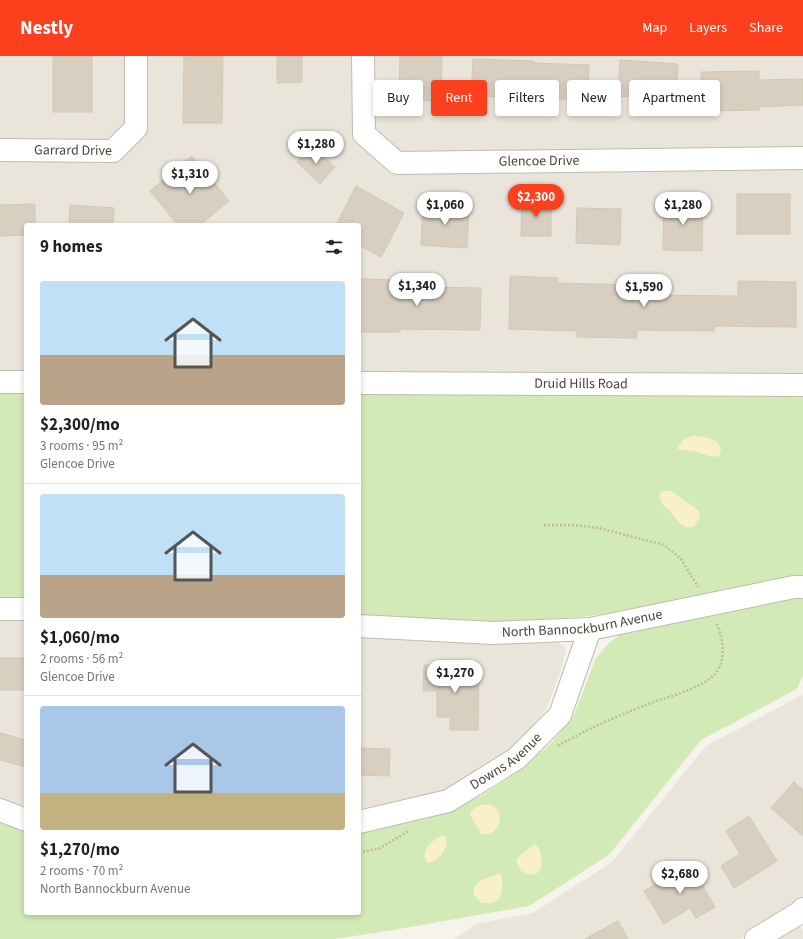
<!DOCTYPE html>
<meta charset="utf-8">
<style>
:root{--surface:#fff;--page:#f2f2f2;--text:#222;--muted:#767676;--line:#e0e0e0;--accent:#fc3f1d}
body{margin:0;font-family:"Source Sans 3",sans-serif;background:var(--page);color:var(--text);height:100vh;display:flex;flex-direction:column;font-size:15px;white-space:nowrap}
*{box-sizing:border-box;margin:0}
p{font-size:13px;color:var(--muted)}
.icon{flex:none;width:22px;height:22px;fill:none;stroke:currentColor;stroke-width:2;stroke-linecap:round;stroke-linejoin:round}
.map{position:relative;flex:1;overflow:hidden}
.panel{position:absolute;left:24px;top:167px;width:337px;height:692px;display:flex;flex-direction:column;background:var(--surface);border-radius:4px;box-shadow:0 2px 6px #0003}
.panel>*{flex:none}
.banner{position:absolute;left:373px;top:24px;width:370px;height:36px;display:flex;gap:8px}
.price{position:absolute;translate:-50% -34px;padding:0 9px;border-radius:14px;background:#fff;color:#222;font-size:13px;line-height:26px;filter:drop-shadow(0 1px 2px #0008)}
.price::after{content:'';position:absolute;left:50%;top:24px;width:12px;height:9px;margin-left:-6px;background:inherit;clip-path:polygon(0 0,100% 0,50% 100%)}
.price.current{background:var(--accent);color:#fff}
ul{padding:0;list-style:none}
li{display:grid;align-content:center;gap:8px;height:212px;padding:0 16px}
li+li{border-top:1px solid var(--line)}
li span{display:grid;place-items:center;height:124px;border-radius:4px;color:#555}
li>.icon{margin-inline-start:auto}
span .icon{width:72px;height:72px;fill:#fffc;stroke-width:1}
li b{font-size:17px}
h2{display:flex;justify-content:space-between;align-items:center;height:48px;padding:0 16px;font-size:17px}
.tag{padding:0 14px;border-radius:4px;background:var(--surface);box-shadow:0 2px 6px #0003;font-size:14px;line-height:36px}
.tag.current{background:var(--accent);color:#fff}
header{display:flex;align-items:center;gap:24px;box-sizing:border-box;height:56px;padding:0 20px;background:var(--accent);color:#fff}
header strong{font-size:19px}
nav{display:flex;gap:22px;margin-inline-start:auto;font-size:14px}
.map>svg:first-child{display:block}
</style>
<header>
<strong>Nestly</strong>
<nav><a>Map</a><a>Layers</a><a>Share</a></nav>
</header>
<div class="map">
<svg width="803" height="883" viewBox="0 0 803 883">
<rect width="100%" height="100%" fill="#f6f3ec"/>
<!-- residential -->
<g fill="#eae5da">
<polygon points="0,0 803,0 803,318 359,317 359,169 26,169 26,317 0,317"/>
<polygon points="0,560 26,560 26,750 0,743"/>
<polygon points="359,578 557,585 566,592 562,611 548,650 527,680 477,720 430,739 383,749 359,752"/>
<polygon points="803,637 803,840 794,849 739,883 454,883 476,868 533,857 612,806 706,690 802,639"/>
<polygon points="798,869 803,875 803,883 774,883"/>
</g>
<!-- green -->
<g fill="#d2eab5">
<rect x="0" y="337" width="26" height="205"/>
<polygon points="359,337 803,337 803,522 652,551 581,561 488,566 359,561"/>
<polygon points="803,541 803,619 797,633 701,684 609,799 529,850 382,876 334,883 0,883 0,767 26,775 26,857 359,857 359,775 380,772 434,760 479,741 521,714 552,686 574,659 596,602 608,588 621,578"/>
</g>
<!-- sand -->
<g fill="#f9efc9">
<path d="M692 380C702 380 718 382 721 393L719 400C710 403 702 396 693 395 687 394 682 395 677 393L683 384Z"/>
<path d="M663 435H671L699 455 700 460 694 471C684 473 678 467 673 459 667 450 659 451 660 437Z"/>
<path d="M482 749C501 745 507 769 490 778H481C478 772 470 761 470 756L476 751Z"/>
<path d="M442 779 445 780C450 791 440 805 428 807L425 804C423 789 431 787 442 779Z"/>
<path d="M533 789H535L538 791C545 806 543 827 521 815L516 805C518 799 528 794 533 789Z"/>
<polygon points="498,818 500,818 502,820 502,835 499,843 492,847 482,847 474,839 474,831 480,825"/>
</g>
<!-- building -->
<g fill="#d8cfc1" stroke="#d3c7b4">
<rect x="53" y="0" width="39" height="56"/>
<polygon points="184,0 223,0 222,67 183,67"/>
<polygon points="277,0 302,0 302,26 277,27"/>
<polygon points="400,0 442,0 441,45 399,44"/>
<polygon points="473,3 534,5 534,7 589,9 588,44 471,40"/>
<polygon points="620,4 678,8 676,44 618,40"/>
<polygon points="759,15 759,24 803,23 803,49 759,51 759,54 701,55 701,16"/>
<polygon points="312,90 335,111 320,128 297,106"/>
<polygon points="192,100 229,145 200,169 178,169 150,135"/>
<polygon points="356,130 404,157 381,201 359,189 359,169 336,169"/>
<rect x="737" y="138" width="53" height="40"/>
<polygon points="522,143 551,143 551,180 521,180"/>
<polygon points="664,144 703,146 702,195 663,194"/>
<polygon points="35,148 35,169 26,169 26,179 0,180 0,149"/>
<polygon points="70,149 114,152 113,169 69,169"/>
<polygon points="423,149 469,152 467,192 421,189"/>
<polygon points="577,152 621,153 620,189 576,187"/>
<polygon points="510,220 558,222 558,227 637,229 637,239 738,240 738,225 796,226 796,271 715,270 714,275 637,274 637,282 577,281 577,275 509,273"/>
<polygon points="359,223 401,224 401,231 481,232 480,274 400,273 400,276 359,276"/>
<rect x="0" y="602" width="26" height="32"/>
<polygon points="424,609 479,610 478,674 450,674 450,661 437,661 437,635 423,635"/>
<polygon points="0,677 26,684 26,711 0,704"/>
<polygon points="359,692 390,693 389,720 359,719"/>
<polygon points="794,726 803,734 803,780 771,752"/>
<polygon points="749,760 777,805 734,832 721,810 740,798 726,775"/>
<polygon points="690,808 715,851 696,862 690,852 664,868 644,835"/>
<polygon points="618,865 628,883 585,883"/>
</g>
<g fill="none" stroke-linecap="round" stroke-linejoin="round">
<defs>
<g id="minor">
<path id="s1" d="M363 0 364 78 397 107 803 102"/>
<path id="s2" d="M0 94 113 95 136 72V0"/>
<polyline points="0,326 26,326"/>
<path id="s3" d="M359 327 803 329"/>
<polyline points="0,553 26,553"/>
<path id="s4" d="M359 570 493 577 590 573 794 531H803"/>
<polyline points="0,754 26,764"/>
<path id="s5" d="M359 766 448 745 516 703 560 659 590 573"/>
<polyline points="756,883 799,857 803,853"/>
</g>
</defs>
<!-- minor casing -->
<use href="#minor" stroke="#c2bbae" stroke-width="24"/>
<!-- path -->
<g stroke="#c4b79f" stroke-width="2.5" stroke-dasharray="2 2" stroke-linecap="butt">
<polyline points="544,469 573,469 599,472 664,489 681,503 698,531"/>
<path d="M558 690C585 674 615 661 643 650 663 642 698 634 713 620 728 605 723 582 716 566"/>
<polyline points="359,797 380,792 409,775"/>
</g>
<!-- minor -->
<use href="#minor" stroke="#fff" stroke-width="22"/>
</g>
<g text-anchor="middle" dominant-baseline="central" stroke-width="3" stroke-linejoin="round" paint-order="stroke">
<!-- street labels -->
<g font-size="14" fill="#4b4439" stroke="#fff">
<text stroke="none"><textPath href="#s2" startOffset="73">Garrard Drive</textPath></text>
<text stroke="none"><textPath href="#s1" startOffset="264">Glencoe Drive</textPath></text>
<text stroke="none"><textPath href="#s3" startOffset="222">Druid Hills Road</textPath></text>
<text stroke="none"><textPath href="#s4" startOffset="224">North Bannockburn Avenue</textPath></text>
<text stroke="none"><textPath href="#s5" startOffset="162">Downs Avenue</textPath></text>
</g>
</g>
</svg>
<b class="price" style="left:316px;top:109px">$1,280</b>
<b class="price" style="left:190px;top:139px">$1,310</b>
<b class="price current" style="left:536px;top:162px">$2,300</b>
<b class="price" style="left:445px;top:170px">$1,060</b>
<b class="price" style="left:683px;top:170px">$1,280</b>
<b class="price" style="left:417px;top:251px">$1,340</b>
<b class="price" style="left:644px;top:252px">$1,590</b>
<b class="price" style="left:455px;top:638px">$1,270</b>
<b class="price" style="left:680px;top:839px">$2,680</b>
<div class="banner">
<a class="tag">Buy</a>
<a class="tag current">Rent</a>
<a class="tag">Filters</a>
<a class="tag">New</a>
<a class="tag">Apartment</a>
</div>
<section class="panel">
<h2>9 homes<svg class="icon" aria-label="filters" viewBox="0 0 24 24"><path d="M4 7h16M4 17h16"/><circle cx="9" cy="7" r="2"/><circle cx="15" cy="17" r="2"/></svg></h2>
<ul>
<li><span style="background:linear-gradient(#bfe0f5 60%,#b9a48a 0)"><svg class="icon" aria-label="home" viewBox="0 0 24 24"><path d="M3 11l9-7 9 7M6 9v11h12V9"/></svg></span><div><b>$2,300/mo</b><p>3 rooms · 95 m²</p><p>Glencoe Drive</p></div></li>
<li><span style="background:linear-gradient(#bfe0f5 65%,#b9a48a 0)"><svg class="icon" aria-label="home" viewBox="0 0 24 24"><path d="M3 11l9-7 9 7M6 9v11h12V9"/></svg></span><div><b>$1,060/mo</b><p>2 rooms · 56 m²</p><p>Glencoe Drive</p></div></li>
<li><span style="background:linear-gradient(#a9c7e8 70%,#c2b280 0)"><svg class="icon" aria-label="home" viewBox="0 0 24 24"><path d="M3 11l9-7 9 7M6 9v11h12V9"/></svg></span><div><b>$1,270/mo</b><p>2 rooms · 70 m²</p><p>North Bannockburn Avenue</p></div></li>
</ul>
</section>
</div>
